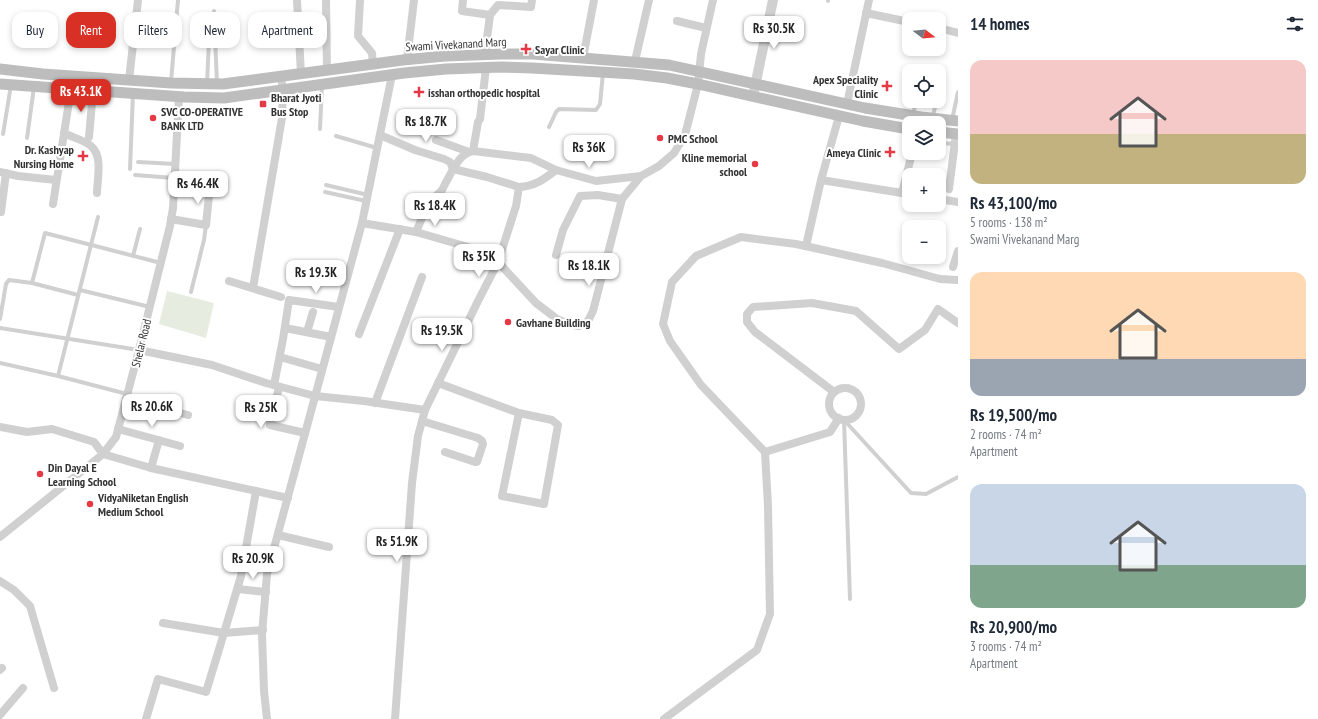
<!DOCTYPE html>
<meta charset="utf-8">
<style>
:root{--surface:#fff;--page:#f2f2f3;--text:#1f2937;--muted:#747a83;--accent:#d93025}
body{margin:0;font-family:"PT Sans Narrow",sans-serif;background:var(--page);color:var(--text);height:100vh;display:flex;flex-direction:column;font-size:15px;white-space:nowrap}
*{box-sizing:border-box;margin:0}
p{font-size:13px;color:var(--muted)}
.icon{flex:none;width:22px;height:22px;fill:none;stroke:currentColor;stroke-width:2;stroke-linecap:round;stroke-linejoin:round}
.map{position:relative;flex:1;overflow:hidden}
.details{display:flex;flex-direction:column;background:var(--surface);width:360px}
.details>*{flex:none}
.banner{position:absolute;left:12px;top:12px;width:380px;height:36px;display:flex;gap:8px}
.needle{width:26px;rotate:106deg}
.fabs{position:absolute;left:902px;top:12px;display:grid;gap:8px}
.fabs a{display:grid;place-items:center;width:44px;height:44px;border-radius:8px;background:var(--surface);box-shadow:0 2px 6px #0003;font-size:20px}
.price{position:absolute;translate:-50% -34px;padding:0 9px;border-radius:8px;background:#fff;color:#222;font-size:13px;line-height:26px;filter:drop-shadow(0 1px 2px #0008)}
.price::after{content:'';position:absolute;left:50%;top:24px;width:12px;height:9px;margin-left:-6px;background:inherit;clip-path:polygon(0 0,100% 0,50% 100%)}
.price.current{background:var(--accent);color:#fff}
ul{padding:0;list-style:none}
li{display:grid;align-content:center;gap:8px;height:212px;padding:0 12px}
li span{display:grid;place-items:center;height:124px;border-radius:12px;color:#555}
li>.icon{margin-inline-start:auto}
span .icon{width:72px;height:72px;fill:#fffc;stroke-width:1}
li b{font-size:17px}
h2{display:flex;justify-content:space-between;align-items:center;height:48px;padding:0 12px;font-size:17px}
.tag{padding:0 14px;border-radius:12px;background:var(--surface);box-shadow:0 2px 6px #0003;font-size:14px;line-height:36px}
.tag.current{background:var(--accent);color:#fff}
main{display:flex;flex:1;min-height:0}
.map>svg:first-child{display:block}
</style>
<main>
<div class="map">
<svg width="958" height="719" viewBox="0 0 958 719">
<rect width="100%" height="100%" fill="#fff"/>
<!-- green -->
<polygon fill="#e6ecdf" points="167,291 214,303 206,338 159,324"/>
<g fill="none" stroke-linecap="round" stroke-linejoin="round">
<!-- service -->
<g stroke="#d0d0d0" stroke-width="4">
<polyline points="828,1 828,0"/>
<polyline points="214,11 217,84"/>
<polyline points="171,82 178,0"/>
<polyline points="207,84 209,40"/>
<polyline points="939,93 943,80"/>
<polyline points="913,115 916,101"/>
<polyline points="932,118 937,101"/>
<polyline points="952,120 958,92"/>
<polyline points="549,127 556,112 559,109 596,110 600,104 603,73"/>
<polyline points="320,129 322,85"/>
<polyline points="3,134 11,85"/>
<polyline points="336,136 377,148"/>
<polyline points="27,138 34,87"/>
<polyline points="939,143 956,144"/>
<polyline points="138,162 175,164"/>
<polyline points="130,169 133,93"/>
<polyline points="135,175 174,178"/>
<polyline points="326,185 368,195"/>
<polyline points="325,192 366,201"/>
<polyline points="98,217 58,376 127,394"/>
<polyline points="133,256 140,229"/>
<polyline points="80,290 150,307"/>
<polyline points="191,292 204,240 206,225"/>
<polyline points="78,295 32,283 45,233 161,263"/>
<polyline points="0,319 6,284 9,280 32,283"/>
<polyline points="0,328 139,350"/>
<polyline points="0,363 58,376"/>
<polyline points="844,419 850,599"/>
<polyline points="844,420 911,493 926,494 958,477"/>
</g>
<!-- minor -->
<g stroke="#d0d0d0" stroke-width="8">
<polyline points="297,0 301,74"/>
<polyline points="326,0 327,71"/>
<polyline points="360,0 358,36 372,53 373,64"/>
<polyline points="463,0 462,11 490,15 485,54"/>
<polyline points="866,13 909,22"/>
<polyline points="490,15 498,5 531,7 532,0"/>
<polyline points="677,21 706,28"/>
<polyline points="939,28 958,33"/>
<polyline points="583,58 594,0"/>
<polyline points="407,59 414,0"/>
<polyline points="635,61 649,0"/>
<polyline points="129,80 138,0"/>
<polyline points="847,104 869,0"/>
<polyline points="480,119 486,68"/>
<path d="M64 133C71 137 87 141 92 147 103 157 97 180 97 193"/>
<polyline points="380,135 415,150 444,159 450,162 453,169"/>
<polyline points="89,137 93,91"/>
<polyline points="436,140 469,152"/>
<polyline points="473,151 478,122"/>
<path d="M453 169C458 161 463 153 473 151L531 158 556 170"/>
<polyline points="0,172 18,176 56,180"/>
<polyline points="821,180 902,193"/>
<polyline points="949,189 956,134"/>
<polyline points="909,194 902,193 912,153"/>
<polyline points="939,199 958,202"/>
<polyline points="53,204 71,89"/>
<polyline points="1,212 6,173"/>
<polyline points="171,219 206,225 210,186"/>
<polyline points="362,223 416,232 468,247 498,262 536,303 557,319 568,324 579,326 588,321 593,311 622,199 641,176"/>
<polyline points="416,232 428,204 442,190 453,169 487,177 519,187"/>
<polyline points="806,246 821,180 839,116"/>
<polyline points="556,255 563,230 580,196 598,195 622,199"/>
<polyline points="953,267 958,251"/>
<polyline points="229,281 281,297"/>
<polyline points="253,288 282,118 283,90 281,77"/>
<polyline points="285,328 331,337"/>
<polyline points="307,332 313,312"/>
<polyline points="359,334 400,229"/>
<polyline points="139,350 212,365 266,383 315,396 364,401 425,410"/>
<polyline points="280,357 322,369"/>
<polyline points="438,383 519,413 502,496 544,504 558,425 552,420 519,413"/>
<polyline points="274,385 283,339 289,300 339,307"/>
<polyline points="279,387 270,425 305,433"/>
<circle cx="845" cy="404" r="16"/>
<polyline points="834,392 755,332 747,322 747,314 753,307 812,303 856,311 899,349 925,330 938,309 958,323"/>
<polyline points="126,399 188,415"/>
<polyline points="375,403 422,277"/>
<polyline points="422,421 478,438 482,441 483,444 477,462 475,462 445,452"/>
<polyline points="0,427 27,432 52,429 94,442 103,454 151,468 288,498"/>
<polyline points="118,429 180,446"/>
<polyline points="765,452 830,432 839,418"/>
<polyline points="151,468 159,440"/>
<polyline points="278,535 329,547"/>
<polyline points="0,537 103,454 116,437 139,350 170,226 173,208 179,97"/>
<polyline points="0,581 14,590 30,606 54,688"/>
<polyline points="238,589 266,592"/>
<polyline points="163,623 224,633 241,576 256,491"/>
<polyline points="0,670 2,668"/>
<polyline points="0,715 23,688"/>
<polyline points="146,719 158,679 206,692 224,633 263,630"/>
<polyline points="267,719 264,691 262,634 267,574 362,223 392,75"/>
<path d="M395 719 412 483 418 436 425 410 477 303 498 262 516 206 519 187C535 186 543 180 556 170L596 181 641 176 659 166 674 153 685 135 698 84 701 54 713 0"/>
<polyline points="664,719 757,650 770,614 768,506 765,452 701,385 670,341 663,324 672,282 696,256 741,237 796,244 882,263 940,279 958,280"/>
</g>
<!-- tertiary -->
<polyline stroke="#d0d0d0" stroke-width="10" points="753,96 773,0"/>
<!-- secondary -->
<g stroke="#bdbdbd" stroke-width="11">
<polyline points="0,69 43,74 171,83 223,84 403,60 445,56 501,54 533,54 669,65 865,108 921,117 958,121"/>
<polyline points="0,84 184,97 224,98 404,73 446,69 501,67 532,68 634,74 667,78 698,84 863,121 909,129"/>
<polyline points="939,132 958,134"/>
</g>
</g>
<!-- markers -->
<g fill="#e63946" stroke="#fff" stroke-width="1.5">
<path d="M524 43h4v4h4v4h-4v4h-4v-4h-4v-4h4z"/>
<path d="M885 80h4v4h4v4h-4v4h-4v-4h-4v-4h4z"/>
<path d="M417 86h4v4h4v4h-4v4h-4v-4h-4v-4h4z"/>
<rect x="259" y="100" width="8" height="8" rx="2"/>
<circle cx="153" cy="118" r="4"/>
<circle cx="660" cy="138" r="4"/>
<path d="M888 146h4v4h4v4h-4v4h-4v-4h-4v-4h4z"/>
<path d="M81 150h4v4h4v4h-4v4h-4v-4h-4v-4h4z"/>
<circle cx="755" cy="164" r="4"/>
<circle cx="508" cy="322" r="4"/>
<circle cx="40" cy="474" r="4"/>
<circle cx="90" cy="504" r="4"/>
</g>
<g text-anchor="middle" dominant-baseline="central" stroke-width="4" stroke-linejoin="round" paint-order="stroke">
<!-- street labels -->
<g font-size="12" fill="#333" stroke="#fff">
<text transform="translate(456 44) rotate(-3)">Swami Vivekanand Marg</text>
<text transform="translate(141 343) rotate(-76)">Shelar Road</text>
</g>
<!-- poi labels -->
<g font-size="12" font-weight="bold" fill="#333" stroke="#fff" text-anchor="start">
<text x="535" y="49">Sayar Clinic</text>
<text x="878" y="79" text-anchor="end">Apex Speciality<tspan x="878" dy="14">Clinic</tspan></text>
<text x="428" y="92">isshan orthopedic hospital</text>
<text x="271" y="97">Bharat Jyoti<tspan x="271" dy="14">Bus Stop</tspan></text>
<text x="161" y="111">SVC CO-OPERATIVE<tspan x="161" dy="14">BANK LTD</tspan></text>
<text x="668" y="138">PMC School</text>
<text x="74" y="149" text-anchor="end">Dr. Kashyap<tspan x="74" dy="14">Nursing Home</tspan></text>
<text x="881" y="152" text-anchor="end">Ameya Clinic</text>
<text x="747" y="157" text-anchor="end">Kline memorial<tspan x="747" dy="14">school</tspan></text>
<text x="516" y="322">Gavhane Building</text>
<text x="48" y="467">Din Dayal E<tspan x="48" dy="14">Learning School</tspan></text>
<text x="98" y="497">VidyaNiketan English<tspan x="98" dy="14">Medium School</tspan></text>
</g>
</g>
</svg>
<div class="fabs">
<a><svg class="needle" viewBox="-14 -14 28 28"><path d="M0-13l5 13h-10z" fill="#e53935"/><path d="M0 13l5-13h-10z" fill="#747a83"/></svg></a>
<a><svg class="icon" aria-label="locate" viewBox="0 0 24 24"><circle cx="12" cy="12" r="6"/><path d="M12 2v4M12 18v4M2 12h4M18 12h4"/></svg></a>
<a><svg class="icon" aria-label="layers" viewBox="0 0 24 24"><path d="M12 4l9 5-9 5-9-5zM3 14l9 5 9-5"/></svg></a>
<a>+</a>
<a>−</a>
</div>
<b class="price" style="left:774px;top:50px">Rs 30.5K</b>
<b class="price current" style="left:81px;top:113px">Rs 43.1K</b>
<b class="price" style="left:426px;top:143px">Rs 18.7K</b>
<b class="price" style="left:589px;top:169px">Rs 36K</b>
<b class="price" style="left:198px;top:205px">Rs 46.4K</b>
<b class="price" style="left:435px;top:227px">Rs 18.4K</b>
<b class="price" style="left:479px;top:278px">Rs 35K</b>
<b class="price" style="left:589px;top:287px">Rs 18.1K</b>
<b class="price" style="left:316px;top:294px">Rs 19.3K</b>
<b class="price" style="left:442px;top:352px">Rs 19.5K</b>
<b class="price" style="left:152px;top:428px">Rs 20.6K</b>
<b class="price" style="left:261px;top:429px">Rs 25K</b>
<b class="price" style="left:397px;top:563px">Rs 51.9K</b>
<b class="price" style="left:253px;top:580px">Rs 20.9K</b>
<div class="banner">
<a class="tag">Buy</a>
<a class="tag current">Rent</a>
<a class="tag">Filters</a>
<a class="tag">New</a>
<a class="tag">Apartment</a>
</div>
</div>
<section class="details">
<h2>14 homes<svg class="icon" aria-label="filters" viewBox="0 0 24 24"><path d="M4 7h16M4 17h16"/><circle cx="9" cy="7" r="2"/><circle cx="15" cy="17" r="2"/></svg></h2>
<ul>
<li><span style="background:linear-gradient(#f6c9c9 60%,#c2b280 0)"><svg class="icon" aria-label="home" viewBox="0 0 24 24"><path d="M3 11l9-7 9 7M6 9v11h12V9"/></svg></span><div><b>Rs 43,100/mo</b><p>5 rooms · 138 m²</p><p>Swami Vivekanand Marg</p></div></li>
<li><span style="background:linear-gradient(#ffd9b3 70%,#9aa5b1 0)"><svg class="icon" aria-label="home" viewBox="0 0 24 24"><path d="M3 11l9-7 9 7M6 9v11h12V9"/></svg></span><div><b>Rs 19,500/mo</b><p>2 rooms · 74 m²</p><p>Apartment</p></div></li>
<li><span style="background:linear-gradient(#c9d6e8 65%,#7fa58c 0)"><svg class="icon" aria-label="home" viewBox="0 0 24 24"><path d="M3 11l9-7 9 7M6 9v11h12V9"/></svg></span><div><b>Rs 20,900/mo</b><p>3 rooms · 74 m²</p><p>Apartment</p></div></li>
</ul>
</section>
</main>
